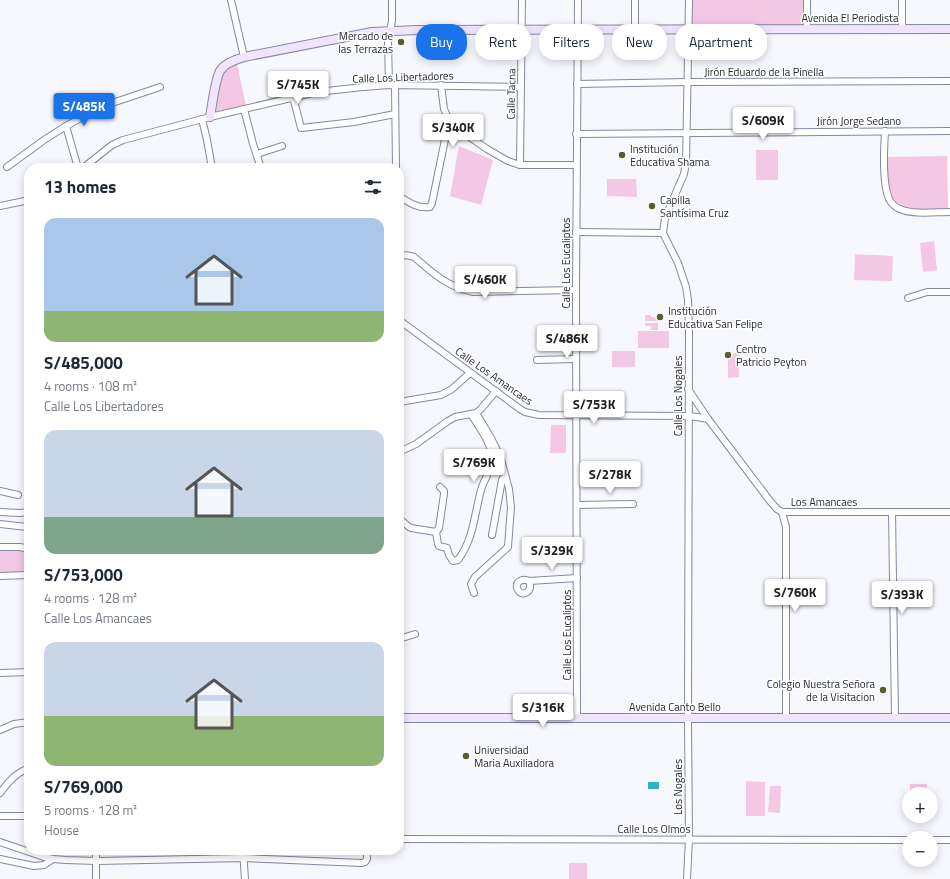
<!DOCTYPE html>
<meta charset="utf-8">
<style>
:root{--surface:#fff;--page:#f2f2f3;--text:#1f2937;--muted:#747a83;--accent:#1a73e8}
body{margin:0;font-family:"Titillium Web",sans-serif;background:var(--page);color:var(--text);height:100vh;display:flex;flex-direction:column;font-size:15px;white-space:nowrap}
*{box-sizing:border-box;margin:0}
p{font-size:13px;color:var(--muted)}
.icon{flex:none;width:22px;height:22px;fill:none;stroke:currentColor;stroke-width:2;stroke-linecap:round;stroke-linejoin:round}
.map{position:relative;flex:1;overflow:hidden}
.details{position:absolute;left:24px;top:163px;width:380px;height:692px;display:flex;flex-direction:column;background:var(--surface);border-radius:16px;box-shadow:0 2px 10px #0003}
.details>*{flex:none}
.top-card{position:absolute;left:416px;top:24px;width:380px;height:36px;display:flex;gap:8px}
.fabs{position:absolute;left:902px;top:787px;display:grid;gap:8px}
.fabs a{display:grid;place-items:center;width:36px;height:36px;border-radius:50%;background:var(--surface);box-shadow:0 2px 10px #0003;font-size:20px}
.price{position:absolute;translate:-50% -34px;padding:0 9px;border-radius:4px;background:#fff;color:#222;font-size:13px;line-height:26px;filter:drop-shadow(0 1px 2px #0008)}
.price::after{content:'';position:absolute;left:50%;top:24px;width:12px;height:9px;margin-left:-6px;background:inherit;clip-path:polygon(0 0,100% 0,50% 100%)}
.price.on{background:var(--accent);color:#fff}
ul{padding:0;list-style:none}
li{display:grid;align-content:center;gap:8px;height:212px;padding:0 20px}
li span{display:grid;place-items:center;height:124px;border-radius:12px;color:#555}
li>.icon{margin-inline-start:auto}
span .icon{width:72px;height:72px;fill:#fffc;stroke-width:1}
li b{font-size:17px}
h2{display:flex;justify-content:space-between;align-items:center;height:48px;padding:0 20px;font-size:17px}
.chip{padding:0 14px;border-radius:16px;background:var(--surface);box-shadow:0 2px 10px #0003;font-size:14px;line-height:36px}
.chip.on{background:var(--accent);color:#fff}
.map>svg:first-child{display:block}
</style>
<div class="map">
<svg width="950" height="879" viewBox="0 0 950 879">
<rect width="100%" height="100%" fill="#f6f8fd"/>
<!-- green -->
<g fill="#f4c7e5">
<polygon points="692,0 804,0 804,25 691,26"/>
<path d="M237 64 246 106 215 111C217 99 218 77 228 68 230 66 234 65 237 64Z"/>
<polygon points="459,146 493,160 481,205 450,196"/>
<rect x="756" y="150" width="22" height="30"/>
<path d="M947 156 948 209C931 209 906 213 894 199 891 196 888 192 888 189 886 179 887 167 888 157Z"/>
<polygon points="607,179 636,179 637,197 607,196"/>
<polygon points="934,241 937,270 923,272 920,243"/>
<polygon points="855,254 893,256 892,281 854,280"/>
<polygon points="645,315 651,315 651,317 660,317 660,321 645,321"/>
<polygon points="645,323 658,323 658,330 651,330 651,326 645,326"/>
<rect x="638" y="331" width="31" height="17"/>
<rect x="612" y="351" width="23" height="16"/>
<polygon points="738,353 739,377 728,378 728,354"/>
<polygon points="551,425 566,425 566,453 550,453"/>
<polygon points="0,548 22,548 29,551 29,572 0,573"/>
<polygon points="746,781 765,782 765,816 746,816"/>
<rect x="910" y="784" width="17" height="10"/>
<polygon points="770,786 781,786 780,813 768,812"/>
<polygon points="909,816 927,816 926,820 909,820"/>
<rect x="569" y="863" width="18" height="16"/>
</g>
<!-- water -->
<rect fill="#34b1c3" x="648" y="782" width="11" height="7"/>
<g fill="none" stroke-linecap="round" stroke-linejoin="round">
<defs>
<g id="street">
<polyline points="231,0 244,57"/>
<polyline points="635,0 635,30"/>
<polyline points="807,29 807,0"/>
<polyline points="902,30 902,0"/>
<polyline points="577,84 688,82 950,81"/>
<polyline points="389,85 388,42 392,21 392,0"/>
<polyline points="395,86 396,168"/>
<polyline points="293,97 301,128 354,122 395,114"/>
<polyline points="244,109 253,144 261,168"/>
<polyline points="448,118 464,133 487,149 508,161 520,165 576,165"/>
<polyline points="202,119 207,140 212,168"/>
<polyline points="66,126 78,168"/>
<path d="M885 131C884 150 882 182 889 199 891 203 896 208 900 209 914 215 935 212 950 212"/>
<polyline points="576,134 950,131"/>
<polyline points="257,154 282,146"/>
<polyline points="520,165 522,0"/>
<polyline points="7,167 44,140 66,126 103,106 160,87"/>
<polyline points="83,168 112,145 123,140 210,117 317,92 363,87 389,85 521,87"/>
<path d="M399 196C408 202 418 209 430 207L432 203 448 125V118L444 109 441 85"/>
<polyline points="0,206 29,200"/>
<polyline points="576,232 663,233"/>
<path d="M399 257C404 254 409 255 414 257 426 267 438 279 452 285 458 288 465 290 473 292L576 290"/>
<polyline points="908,298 927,292 950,292"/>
<polyline points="399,320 520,409 525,412 539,415 688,416 697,417 708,419"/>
<polyline points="537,360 576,359"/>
<polyline points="688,389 708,419 770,501 777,509 782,512 950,512"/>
<polyline points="399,402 441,395 452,389 470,373"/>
<polyline points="399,452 416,444 448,421 455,417 476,413 480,410 496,391"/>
<polyline points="0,491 18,495"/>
<polyline points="577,505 633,504"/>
<polyline points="0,512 20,513 29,512"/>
<polyline points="782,512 786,527 786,717"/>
<polyline points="892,512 895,718"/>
<path d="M399 519C404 521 406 526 411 528L436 532 439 528 444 494V491L440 487"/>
<polyline points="0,524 27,527 29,527"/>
<path d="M436 532 438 544 439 546 447 548 449 555 453 561 458 560C474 538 474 516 481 490 484 479 492 470 492 458 492 443 478 426 471 414"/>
<polyline points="492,535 502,480 503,478 505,476"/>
<polyline points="0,547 20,547 29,549"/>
<polyline points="0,576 29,575"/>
<path d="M529 581C534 591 522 598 518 590 513 582 523 578 529 581L577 578"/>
<polyline points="474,593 471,584 475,577 508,547 511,507 509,489 500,456 491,438 476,413"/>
<polyline points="399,639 415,634"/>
<polyline points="0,673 29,672"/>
<polyline points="577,718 576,290 578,0"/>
<polyline points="0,730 14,724 29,722"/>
<path d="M0 793C8 782 16 773 29 768"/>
<polyline points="0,816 29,816"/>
<polyline points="399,839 909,840"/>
<polyline points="931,840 950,840"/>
<polyline points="0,842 44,857 53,859 66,860 97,861 243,858 362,863 365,862 367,859 367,850"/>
<polyline points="243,850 245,879"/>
<polyline points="0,859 34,866 44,865 53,859"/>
<polyline points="96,879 96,850"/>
<polyline points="687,879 689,839 688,718 689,332 688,300 686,287 678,263 663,233 665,218 684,174 686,163 689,0"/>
</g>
<g id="secondary">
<path d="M210 117C212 106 215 80 220 71 225 63 235 60 244 57L372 32 417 30 950 29"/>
<polyline points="399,718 950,718"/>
</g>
</defs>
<!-- street casing -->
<use href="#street" stroke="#8389a2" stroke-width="8"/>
<!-- secondary casing -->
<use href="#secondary" stroke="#8389a2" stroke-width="10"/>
<!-- street -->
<use href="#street" stroke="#fff" stroke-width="6"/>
<!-- secondary -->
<use href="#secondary" stroke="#f1e5fe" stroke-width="8"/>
</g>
<!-- markers -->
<g fill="#5a5d2b" stroke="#fff" stroke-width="1.5">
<circle cx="401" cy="42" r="4"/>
<circle cx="622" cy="155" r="4"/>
<circle cx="652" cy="206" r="4"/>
<circle cx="660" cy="317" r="4"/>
<circle cx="728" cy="355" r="4"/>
<circle cx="883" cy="690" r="4"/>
<circle cx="466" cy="756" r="4"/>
</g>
<g text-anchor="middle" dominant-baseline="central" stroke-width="3" stroke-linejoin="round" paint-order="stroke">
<!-- street labels -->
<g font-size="11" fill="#262933" stroke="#fff">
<text x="850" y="18">Avenida El Periodista</text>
<text x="764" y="72">Jirón Eduardo de la Pinella</text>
<text transform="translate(403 77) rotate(-2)">Calle Los Libertadores</text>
<text transform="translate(511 94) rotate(-89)">Calle Tacna</text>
<text x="859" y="121">Jirón Jorge Sedano</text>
<text transform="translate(566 263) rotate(-90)">Calle Los Eucaliptos</text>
<text transform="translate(494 376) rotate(35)">Calle Los Amancaes</text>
<text transform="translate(678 396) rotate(-90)">Calle Los Nogales</text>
<text x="824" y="502">Los Amancaes</text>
<text transform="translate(567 635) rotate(-90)">Calle Los Eucaliptos</text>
<text x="675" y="707">Avenida Canto Bello</text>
<text transform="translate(678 787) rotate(-90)">Los Nogales</text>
<text x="654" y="829">Calle Los Olmos</text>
</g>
<!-- poi labels -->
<g font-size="11" fill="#262933" stroke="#fff" text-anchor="start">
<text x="393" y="36" text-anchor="end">Mercado de<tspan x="393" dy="13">las Terrazas</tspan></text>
<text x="630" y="149">Institución<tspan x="630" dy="13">Educativa Shama</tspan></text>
<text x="660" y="200">Capilla<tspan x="660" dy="13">Santísima Cruz</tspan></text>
<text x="668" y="311">Institución<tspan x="668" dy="13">Educativa San Felipe</tspan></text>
<text x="736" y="349">Centro<tspan x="736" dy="13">Patricio Peyton</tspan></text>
<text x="875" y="684" text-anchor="end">Colegio Nuestra Señora<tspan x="875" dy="13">de la Visitacion</tspan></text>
<text x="474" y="750">Universidad<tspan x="474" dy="13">Maria Auxiliadora</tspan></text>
</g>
</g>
</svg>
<div class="fabs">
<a>+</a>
<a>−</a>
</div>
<b class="price" style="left:298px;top:105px">S/745K</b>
<b class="price on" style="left:84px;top:127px">S/485K</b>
<b class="price" style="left:763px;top:141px">S/609K</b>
<b class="price" style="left:453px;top:148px">S/340K</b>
<b class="price" style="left:485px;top:300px">S/460K</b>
<b class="price" style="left:567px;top:359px">S/486K</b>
<b class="price" style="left:594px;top:425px">S/753K</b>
<b class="price" style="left:474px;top:483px">S/769K</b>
<b class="price" style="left:610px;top:495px">S/278K</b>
<b class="price" style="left:552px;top:571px">S/329K</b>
<b class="price" style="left:795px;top:613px">S/760K</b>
<b class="price" style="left:902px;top:615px">S/393K</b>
<b class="price" style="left:543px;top:728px">S/316K</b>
<div class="top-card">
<a class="chip on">Buy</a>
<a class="chip">Rent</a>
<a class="chip">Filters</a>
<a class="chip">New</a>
<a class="chip">Apartment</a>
</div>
<section class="details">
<h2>13 homes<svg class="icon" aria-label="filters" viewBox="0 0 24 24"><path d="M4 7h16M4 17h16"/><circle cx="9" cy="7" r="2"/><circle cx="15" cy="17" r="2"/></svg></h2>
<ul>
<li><span style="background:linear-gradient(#a9c7e8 75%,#8fb573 0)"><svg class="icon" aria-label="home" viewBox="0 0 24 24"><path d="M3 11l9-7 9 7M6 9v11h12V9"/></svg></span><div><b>S/485,000</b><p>4 rooms · 108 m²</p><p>Calle Los Libertadores</p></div></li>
<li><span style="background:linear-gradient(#c9d6e8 70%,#7fa58c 0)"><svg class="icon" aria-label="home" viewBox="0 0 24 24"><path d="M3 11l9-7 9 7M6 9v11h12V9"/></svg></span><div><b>S/753,000</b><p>4 rooms · 128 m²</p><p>Calle Los Amancaes</p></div></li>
<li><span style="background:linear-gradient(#c9d6e8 60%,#8fb573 0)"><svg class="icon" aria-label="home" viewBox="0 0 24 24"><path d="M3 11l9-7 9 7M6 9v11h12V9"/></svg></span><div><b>S/769,000</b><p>5 rooms · 128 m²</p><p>House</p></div></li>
</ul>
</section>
</div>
